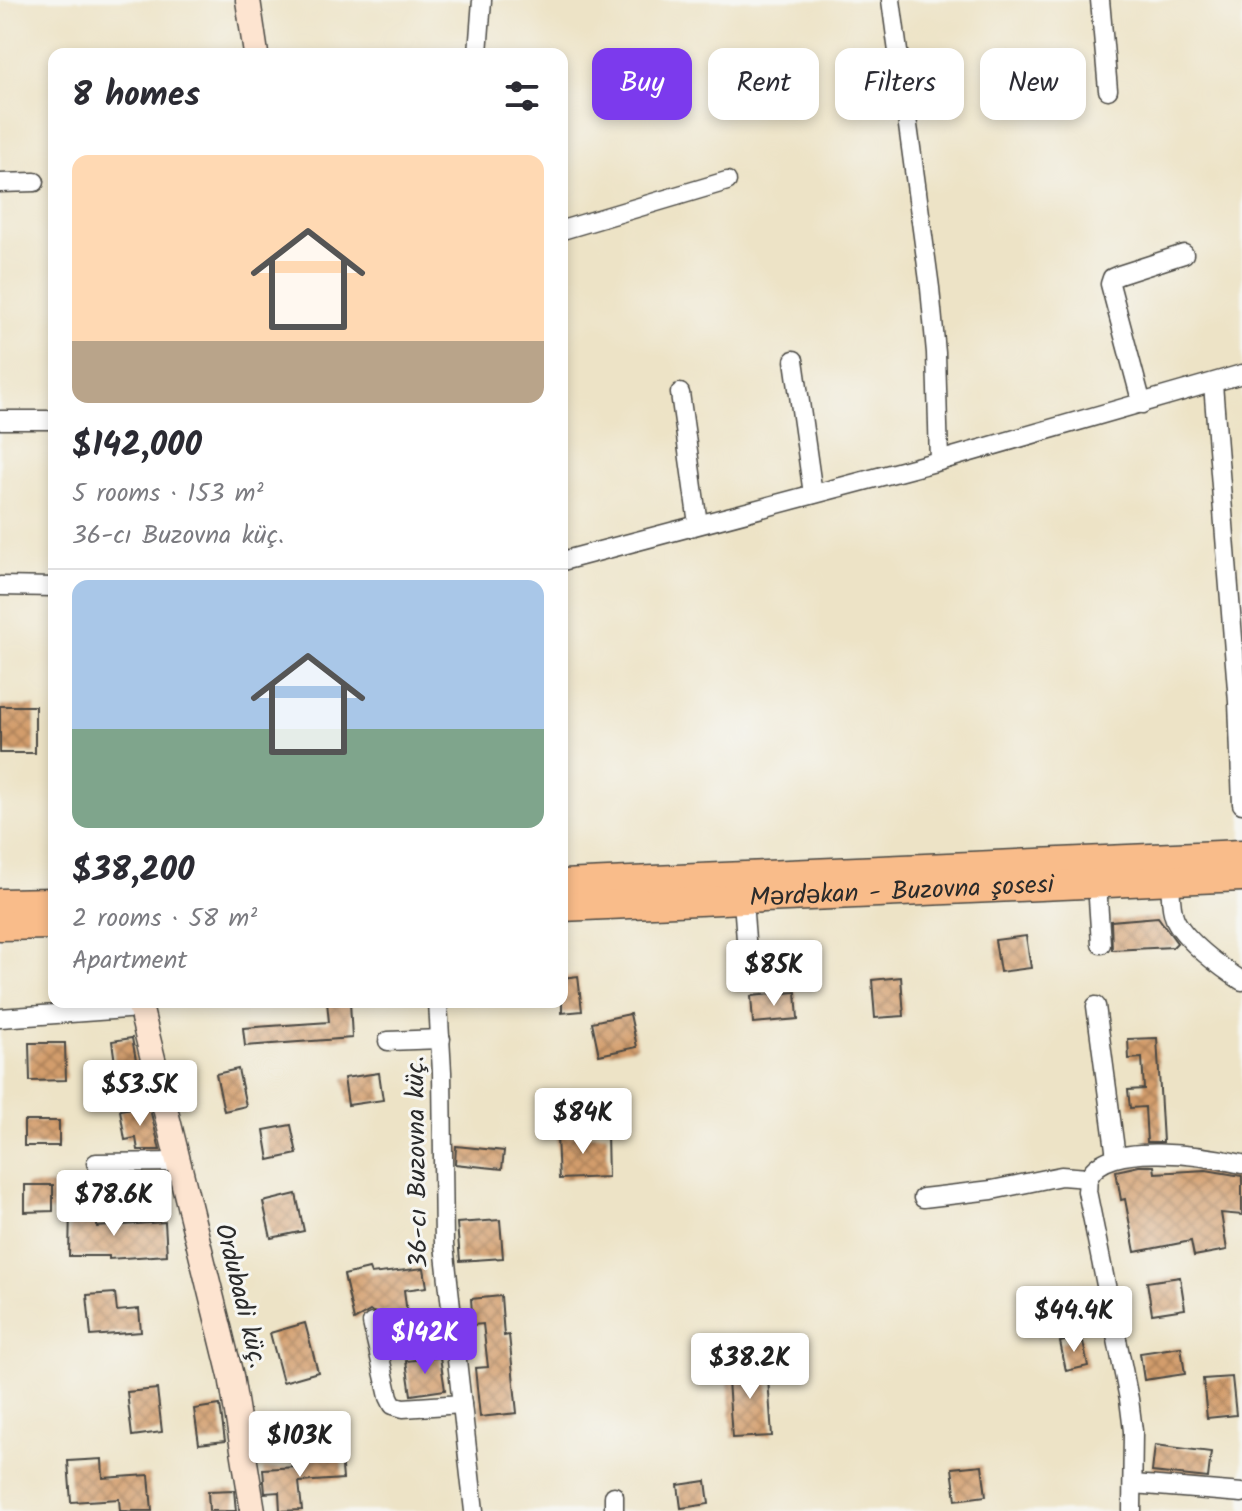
<!DOCTYPE html>
<meta charset="utf-8">
<style>
:root{--surface:#fff;--page:#f7f7f7;--text:#2b2b33;--muted:#7c7c81;--line:#e1e1e2;--accent:#7c3aed}
body{margin:0;font-family:Kalam,sans-serif;background:var(--page);color:var(--text);height:100vh;display:flex;flex-direction:column;font-size:30px;white-space:nowrap}
*{box-sizing:border-box;margin:0}
p{font-size:26px;color:var(--muted)}
.icon{flex:none;width:44px;height:44px;fill:none;stroke:currentColor;stroke-width:2;stroke-linecap:round;stroke-linejoin:round}
.map{position:relative;flex:1;overflow:hidden}
.side{position:absolute;left:48px;top:48px;width:520px;height:960px;display:flex;flex-direction:column;background:var(--surface);border-radius:16px;box-shadow:0 4px 12px #0003}
.side>*{flex:none}
.guide{position:absolute;left:592px;top:48px;width:530px;height:72px;display:flex;gap:16px}
.price{position:absolute;translate:-50% -68px;padding:0 18px;border-radius:8px;background:#fff;color:#222;font-size:26px;line-height:52px;filter:drop-shadow(0 2px 4px #0008)}
.price::after{content:'';position:absolute;left:50%;top:48px;width:24px;height:18px;margin-left:-12px;background:inherit;clip-path:polygon(0 0,100% 0,50% 100%)}
.price.active{background:var(--accent);color:#fff}
ul{padding:0;list-style:none}
li{display:grid;align-content:center;gap:16px;height:424px;padding:0 24px}
li+li{border-top:2px solid var(--line)}
li span{display:grid;place-items:center;height:248px;border-radius:16px;color:#555}
li>.icon{margin-inline-start:auto}
span .icon{width:144px;height:144px;fill:#fffc;stroke-width:1}
li b{font-size:34px}
h2{display:flex;justify-content:space-between;align-items:center;height:96px;padding:0 24px;font-size:34px}
.pill{padding:0 28px;border-radius:16px;background:var(--surface);box-shadow:0 4px 12px #0003;font-size:28px;line-height:72px}
.pill.active{background:var(--accent);color:#fff}
.map>svg:first-child{display:block}
</style>
<div class="map">
<svg width="1242" height="1511" viewBox="0 0 1242 1511">
<defs>
<pattern id="building-cross-hatch" width="8" height="8" patternUnits="userSpaceOnUse" patternTransform="scale(2)"><rect width="8" height="8" fill="#d39d6c"/><path d="M0 0l8 8M0 8l8-8" fill="none" stroke="#ab8059"/></pattern>
</defs>
<rect width="100%" height="100%" fill="#f6f6f2"/>
<filter id="ink" filterUnits="userSpaceOnUse"><feTurbulence type="fractalNoise" baseFrequency=".0125" numOctaves="2"/><feDisplacementMap in="SourceGraphic" scale="16" xChannelSelector="R" yChannelSelector="G"/><feConvolveMatrix kernelMatrix="1 2 1 2 8 2 1 2 1" color-interpolation-filters="sRGB"/></filter>
<filter id="wash" filterUnits="userSpaceOnUse"><feTurbulence type="fractalNoise" baseFrequency=".006" numOctaves="4" result="noise"/><feDisplacementMap in="SourceGraphic" scale="32" xChannelSelector="R" yChannelSelector="G"/><feGaussianBlur stdDeviation="1.8" result="paint"/><feColorMatrix in="noise" values="0 0 0 0 0 0 0 0 0 0 0 0 0 0 0 0 0 1.4 0 .05"/><feComposite in="paint" operator="in"/></filter>
<g filter="url(#wash)">
<rect width="100%" height="100%" fill="#ede3c6"/>
<g id="blocks">
<!-- building -->
<g fill="url(#building-cross-hatch)">
<rect x="0" y="706" width="35" height="47"/>
<polygon points="1158,917 1177,943 1173,947 1112,950 1111,921"/>
<polygon points="1026,936 1031,968 1000,972 995,940"/>
<polygon points="578,976 582,1011 562,1013 562,978"/>
<polygon points="901,977 904,1016 875,1018 872,980"/>
<polygon points="796,992 798,1019 753,1023 751,996"/>
<polygon points="327,1002 350,1002 352,1038 245,1046 243,1028 329,1022"/>
<polygon points="630,1014 637,1047 599,1055 592,1022"/>
<polygon points="132,1038 139,1076 117,1078 112,1041"/>
<polygon points="1157,1038 1163,1142 1147,1142 1145,1107 1130,1108 1128,1090 1144,1089 1142,1058 1129,1059 1128,1039"/>
<polygon points="29,1043 65,1043 66,1080 30,1081"/>
<polygon points="238,1069 246,1106 224,1111 216,1074"/>
<polygon points="379,1073 383,1100 348,1105 344,1078"/>
<polygon points="149,1105 160,1150 138,1150 136,1138 125,1140 120,1110"/>
<rect x="24" y="1121" width="35" height="25"/>
<polygon points="291,1125 297,1154 269,1160 264,1130"/>
<polygon points="607,1134 608,1177 559,1179 557,1136"/>
<polygon points="456,1146 504,1151 502,1169 455,1164"/>
<polygon points="1139,1166 1154,1166 1155,1173 1206,1170 1242,1176 1242,1215 1221,1213 1227,1250 1194,1256 1191,1241 1135,1252 1125,1199 1121,1200 1116,1171"/>
<polygon points="25,1185 53,1185 53,1211 25,1212"/>
<polygon points="296,1194 304,1231 271,1238 263,1202"/>
<polygon points="70,1209 97,1209 97,1227 165,1222 167,1255 109,1259 109,1256 69,1256"/>
<polygon points="500,1220 503,1258 460,1261 457,1223"/>
<polygon points="424,1268 427,1287 404,1290 410,1337 392,1339 389,1312 380,1314 370,1311 354,1320 344,1275 369,1269 371,1274"/>
<polygon points="1180,1277 1185,1309 1152,1314 1147,1282"/>
<polygon points="115,1293 117,1311 139,1309 141,1332 91,1336 87,1295"/>
<polygon points="501,1296 504,1336 509,1335 517,1413 480,1417 475,1368 488,1367 483,1324 473,1325 471,1299"/>
<polygon points="305,1323 318,1372 283,1382 270,1333"/>
<polygon points="1082,1337 1088,1366 1066,1371 1060,1342"/>
<polygon points="1181,1347 1185,1374 1144,1380 1140,1353"/>
<polygon points="440,1357 445,1390 411,1395 406,1361"/>
<polygon points="767,1364 772,1436 732,1438 727,1366"/>
<polygon points="1232,1377 1236,1415 1207,1418 1203,1379"/>
<polygon points="157,1389 162,1432 132,1436 127,1392"/>
<polygon points="220,1405 225,1441 199,1444 194,1409"/>
<polygon points="1155,1445 1211,1452 1208,1478 1152,1472"/>
<polygon points="341,1456 343,1479 299,1482 302,1510 280,1511 279,1492 265,1493 263,1469 297,1467 296,1460"/>
<polygon points="102,1459 103,1478 149,1475 152,1511 120,1511 119,1499 71,1502 68,1461"/>
<polygon points="982,1465 986,1496 956,1500 952,1468"/>
<polygon points="706,1481 709,1504 681,1508 678,1485"/>
<polygon points="234,1490 236,1511 209,1511 208,1491"/>
</g>
</g>
</g>
<g filter="url(#ink)">
<use href="#blocks" fill-opacity="0" stroke="#484742" stroke-width="2"/>
<g fill="none" stroke-linecap="round" stroke-linejoin="round">
<defs>
<g id="street">
<polyline points="891,0 930,288 936,353 939,461"/>
<polyline points="1100,0 1108,90"/>
<polyline points="478,53 482,0"/>
<polyline points="0,183 35,182"/>
<polyline points="562,230 727,181"/>
<polyline points="794,360 813,494"/>
<polyline points="1213,384 1238,702 1242,804"/>
<polyline points="680,393 698,524"/>
<polyline points="1142,404 1110,284 1112,278 1119,275 1184,254"/>
<polyline points="0,420 54,420"/>
<polyline points="562,561 939,461 1242,374"/>
<polyline points="0,586 54,587"/>
<path d="M1170 880C1171 893 1170 908 1175 919 1185 941 1222 968 1242 981"/>
<polyline points="1097,884 1101,944"/>
<polyline points="743,901 749,978"/>
<polyline points="438,1002 442,1072 444,1245 474,1511"/>
<polyline points="1096,1006 1116,1157"/>
<polyline points="0,1018 140,1008"/>
<polyline points="388,1041 441,1039"/>
<polyline points="96,1163 178,1162"/>
<polyline points="923,1198 992,1190 1061,1176 1088,1178"/>
<polyline points="372,1323 389,1397 393,1405 403,1408 462,1404"/>
<polyline points="1134,1484 1242,1493"/>
<polyline points="614,1496 614,1511"/>
<path d="M1132 1511 1133 1431 1129 1399 1087 1191C1088 1187 1087 1183 1088 1179 1103 1138 1211 1157 1242 1164"/>
</g>
<g id="secondary">
<polyline points="248,0 256,54"/>
<polyline points="139,1002 231,1376 253,1511"/>
</g>
<g id="primary">
<polyline points="562,884 1242,854"/>
<polyline points="0,903 54,902"/>
<path id="s1" d="M562 907 1242 877"/>
<polyline points="0,926 54,925"/>
</g>
</defs>
<!-- street casing -->
<use href="#street" stroke="#484742" stroke-width="21"/>
<!-- secondary casing -->
<use href="#secondary" stroke="#484742" stroke-width="27"/>
<!-- primary casing -->
<use href="#primary" stroke="#484742" stroke-width="31"/>
<!-- street -->
<use href="#street" stroke="#fff" stroke-width="18"/>
<!-- secondary -->
<use href="#secondary" stroke="#fde4d0" stroke-width="24"/>
<!-- primary -->
<use href="#primary" stroke="#f9bc8a" stroke-width="28"/>
</g>
</g>
<g text-anchor="middle" dominant-baseline="central" stroke-width="6" stroke-linejoin="round" paint-order="stroke">
<!-- street labels -->
<g font-size="26" fill="#2b2b2b" stroke="#f6f6f2">
<text stroke="none"><textPath href="#s1" startOffset="340">Mərdəkan - Buzovna şosesi</textPath></text>
<text transform="translate(418 1162) rotate(-91)">36-cı Buzovna küç.</text>
<text transform="translate(240 1296) rotate(76)">Ordubadi küç.</text>
</g>
</g>
</svg>
<b class="price" style="left:774px;top:1008px">$85K</b>
<b class="price" style="left:140px;top:1128px">$53.5K</b>
<b class="price" style="left:583px;top:1156px">$84K</b>
<b class="price" style="left:114px;top:1238px">$78.6K</b>
<b class="price" style="left:1074px;top:1354px">$44.4K</b>
<b class="price active" style="left:425px;top:1376px">$142K</b>
<b class="price" style="left:750px;top:1401px">$38.2K</b>
<b class="price" style="left:300px;top:1479px">$103K</b>
<div class="guide">
<a class="pill active">Buy</a>
<a class="pill">Rent</a>
<a class="pill">Filters</a>
<a class="pill">New</a>
</div>
<section class="side">
<h2>8 homes<svg class="icon" aria-label="filters" viewBox="0 0 24 24"><path d="M4 7h16M4 17h16"/><circle cx="9" cy="7" r="2"/><circle cx="15" cy="17" r="2"/></svg></h2>
<ul>
<li><span style="background:linear-gradient(#ffd9b3 75%,#b9a48a 0)"><svg class="icon" aria-label="home" viewBox="0 0 24 24"><path d="M3 11l9-7 9 7M6 9v11h12V9"/></svg></span><div><b>$142,000</b><p>5 rooms · 153 m²</p><p>36-cı Buzovna küç.</p></div></li>
<li><span style="background:linear-gradient(#a9c7e8 60%,#7fa58c 0)"><svg class="icon" aria-label="home" viewBox="0 0 24 24"><path d="M3 11l9-7 9 7M6 9v11h12V9"/></svg></span><div><b>$38,200</b><p>2 rooms · 58 m²</p><p>Apartment</p></div></li>
</ul>
</section>
</div>
